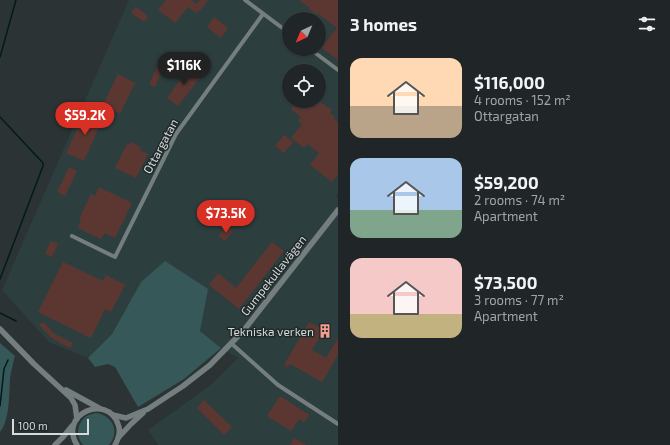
<!DOCTYPE html>
<meta charset="utf-8">
<style>
:root{--surface:#202627;--page:#2d3233;--text:#f1f3f6;--muted:#a2a5a7;--line:#3d4344;--accent:#d93025}
body{margin:0;font-family:"Exo 2",sans-serif;background:var(--page);color:var(--text);height:100vh;display:flex;flex-direction:column;font-size:15px;white-space:nowrap}
*{box-sizing:border-box;margin:0}
p{font-size:13px;color:var(--muted)}
.icon{flex:none;width:22px;height:22px;fill:none;stroke:currentColor;stroke-width:2;stroke-linecap:round;stroke-linejoin:round}
.map{position:relative;flex:1;overflow:hidden}
.drawer{display:flex;flex-direction:column;background:var(--surface);width:332px}
.drawer>*{flex:none}
.needle{width:26px;rotate:224deg}
.tools{position:absolute;left:282px;top:12px;display:grid;gap:8px}
.tools a{display:grid;place-items:center;width:44px;height:44px;border-radius:50%;background:var(--surface);box-shadow:0 1px 3px #0004,0 0 0 1px var(--line);font-size:20px}
.scale{position:absolute;left:12px;bottom:10px;width:77px;box-sizing:border-box;padding-left:4px;border:2px solid #d5dada;border-top:0;font-size:11px;line-height:14px;white-space:nowrap;color:#d5dada;-webkit-text-stroke:3px #212a2a;paint-order:stroke}
.price{position:absolute;translate:-50% -34px;padding:0 9px;border-radius:14px;background:var(--accent);color:#fff;font-size:13px;line-height:26px;filter:drop-shadow(0 1px 2px #0008)}
.price::after{content:'';position:absolute;left:50%;top:24px;width:12px;height:9px;margin-left:-6px;background:inherit;clip-path:polygon(0 0,100% 0,50% 100%)}
.price.current{background:#222;color:#fff}
ul{padding:0;list-style:none}
li{display:flex;align-items:center;gap:12px;height:100px;padding:0 12px}
li span{display:grid;place-items:center;flex:none;width:112px;height:80px;border-radius:12px;color:#555}
li>.icon{margin-inline-start:auto}
span .icon{width:48px;height:48px;fill:#fffc;stroke-width:1}
li b{font-size:17px}
h2{display:flex;justify-content:space-between;align-items:center;height:48px;padding:0 12px;font-size:17px}
main{display:flex;flex:1;min-height:0}
.map>svg:first-child{display:block}
</style>
<main>
<div class="map">
<svg width="338" height="445" viewBox="0 0 338 445">
<rect width="100%" height="100%" fill="#2b3334"/>
<!-- built -->
<path fill="#2d3e3e" fill-rule="evenodd" d="M129 0H338V193L336 196 338 198V445H158L148 430 212 384 238 358 221 348 141 282 112 334 88 358 49 342 2 290ZM289 19H319V49H289ZM289 71H319V101H289Z"/>
<!-- green -->
<g fill="#375859">
<polygon points="165,261 208,289 200,331 221,348 184,379 138,407 115,367 108,364 95,367 88,358 112,334 141,282"/>
<path d="M0 343 15 356C13 364 11 371 10 378 9 394 10 420 0 432Z"/>
<path d="M97 413C113 416 120 432 109 445H83C72 432 80 414 97 413Z"/>
</g>
<g fill="none" stroke-linecap="round" stroke-linejoin="round">
<!-- stream -->
<g stroke="#011b1c" stroke-width="1.5">
<polyline points="0,57 16,0"/>
<polyline points="0,117 43,163 43,166 0,279"/>
<polyline points="0,313 16,321"/>
<polyline points="0,406 4,369 8,360"/>
</g>
</g>
<!-- building -->
<g fill="#5c3732">
<polygon points="166,0 191,0 196,4 200,0 208,0 200,11 198,10 196,13 188,7 175,23 158,10"/>
<polygon points="299,0 336,0 338,1 338,60 319,46 322,42 324,44 337,28 317,13 316,14 309,9 310,8"/>
<polygon points="136,7 148,16 144,22 131,13"/>
<polygon points="214,17 228,28 221,38 207,27"/>
<polygon points="160,61 165,64 155,87 149,84"/>
<polygon points="190,66 202,75 178,106 167,98"/>
<polygon points="118,74 135,83 120,114 103,105"/>
<polygon points="297,101 312,101 317,104 319,101 332,110 330,113 335,117 334,119 338,122 338,174 332,182 310,165 319,153 307,144 304,148 291,138 302,124 298,121 301,117 291,109"/>
<polygon points="86,110 103,118 84,161 66,153"/>
<polygon points="284,135 293,142 284,153 275,146"/>
<polygon points="130,142 141,147 140,150 148,154 136,178 115,168 127,144 129,145"/>
<polygon points="69,167 77,171 65,196 57,192"/>
<polygon points="99,187 132,203 115,238 105,233 101,239 78,228 81,220 79,219 91,194 95,196"/>
<polygon points="226,226 233,231 225,241 218,236"/>
<polygon points="51,241 58,244 52,257 45,254"/>
<polygon points="272,242 284,251 239,309 209,285 218,273 236,288"/>
<polygon points="63,262 103,281 106,275 125,285 111,312 105,309 91,338 38,312"/>
<polygon points="43,322 55,334 73,343 70,348 53,339 39,325"/>
<polygon points="309,322 324,330 312,350 326,358 338,338 338,355 322,382 290,364 288,367 284,365"/>
<polygon points="280,396 309,415 304,422 299,419 291,431 267,416"/>
<polygon points="204,400 232,427 224,435 197,408"/>
<polygon points="294,438 306,445 290,445"/>
</g>
<g fill="none" stroke-linecap="round" stroke-linejoin="round">
<!-- street -->
<g stroke="#747e7e" stroke-width="4">
<polyline points="245,0 289,33"/>
<polyline points="310,49 338,70"/>
<polyline points="72,236 115,257 176,134 263,14"/>
<polyline points="232,344 278,385 338,424"/>
</g>
<!-- secondary -->
<g stroke="#747e7e" stroke-width="5.5">
<polyline points="0,329 34,364 71,398 75,405 77,419"/>
<polyline points="66,390 99,408"/>
<polyline points="113,415 126,418 148,409 183,386 210,365 244,330 338,210"/>
<polyline points="118,438 131,424 143,413"/>
<polyline points="55,445 63,437 72,426"/>
<path d="M77 445C58 414 107 393 118 424 121 431 119 438 115 445"/>
</g>
</g>
<!-- icons -->
<defs>
<symbol id="building-bare" viewBox="-9 -9 18 18"><path d="M-4-6H4V6H1V3H-1V6H-4ZM-2.5-4.3h1.7v1.8h-1.7ZM.8-4.3h1.7v1.8H.8ZM-2.5-1h1.7V.8h-1.7ZM.8-1h1.7V.8H.8Z" fill="#f59c90" stroke="#212a2a" stroke-width="2.5" paint-order="stroke"/></symbol>
</defs>
<g fill-rule="evenodd">
<use href="#building-bare" x="315" y="321" width="20" height="20"/>
</g>
<g text-anchor="middle" dominant-baseline="central" stroke-width="3" stroke-linejoin="round" paint-order="stroke">
<!-- street labels -->
<g font-size="12" fill="#d5dada" stroke="#212a2a">
<text transform="translate(160 146) rotate(-62)">Ottargatan</text>
<text transform="translate(273 275) rotate(-52)">Gumpekullavägen</text>
</g>
<!-- poi labels -->
<g font-size="12" fill="#d5dada" stroke="#212a2a" text-anchor="end">
<text x="314" y="331">Tekniska verken</text>
</g>
</g>
</svg>
<div class="tools">
<a><svg class="needle" viewBox="-14 -14 28 28"><path d="M0-13l5 13h-10z" fill="#e53935"/><path d="M0 13l5-13h-10z" fill="#a2a5a7"/></svg></a>
<a><svg class="icon" aria-label="locate" viewBox="0 0 24 24"><circle cx="12" cy="12" r="6"/><path d="M12 2v4M12 18v4M2 12h4M18 12h4"/></svg></a>
</div>
<div class="scale">100 m</div>
<b class="price current" style="left:184px;top:86px">$116K</b>
<b class="price" style="left:85px;top:136px">$59.2K</b>
<b class="price" style="left:226px;top:234px">$73.5K</b>
</div>
<section class="drawer">
<h2>3 homes<svg class="icon" aria-label="filters" viewBox="0 0 24 24"><path d="M4 7h16M4 17h16"/><circle cx="9" cy="7" r="2"/><circle cx="15" cy="17" r="2"/></svg></h2>
<ul>
<li><span style="background:linear-gradient(#ffd9b3 60%,#b9a48a 0)"><svg class="icon" aria-label="home" viewBox="0 0 24 24"><path d="M3 11l9-7 9 7M6 9v11h12V9"/></svg></span><div><b>$116,000</b><p>4 rooms · 152 m²</p><p>Ottargatan</p></div></li>
<li><span style="background:linear-gradient(#a9c7e8 65%,#7fa58c 0)"><svg class="icon" aria-label="home" viewBox="0 0 24 24"><path d="M3 11l9-7 9 7M6 9v11h12V9"/></svg></span><div><b>$59,200</b><p>2 rooms · 74 m²</p><p>Apartment</p></div></li>
<li><span style="background:linear-gradient(#f6c9c9 70%,#c2b280 0)"><svg class="icon" aria-label="home" viewBox="0 0 24 24"><path d="M3 11l9-7 9 7M6 9v11h12V9"/></svg></span><div><b>$73,500</b><p>3 rooms · 77 m²</p><p>Apartment</p></div></li>
</ul>
</section>
</main>
